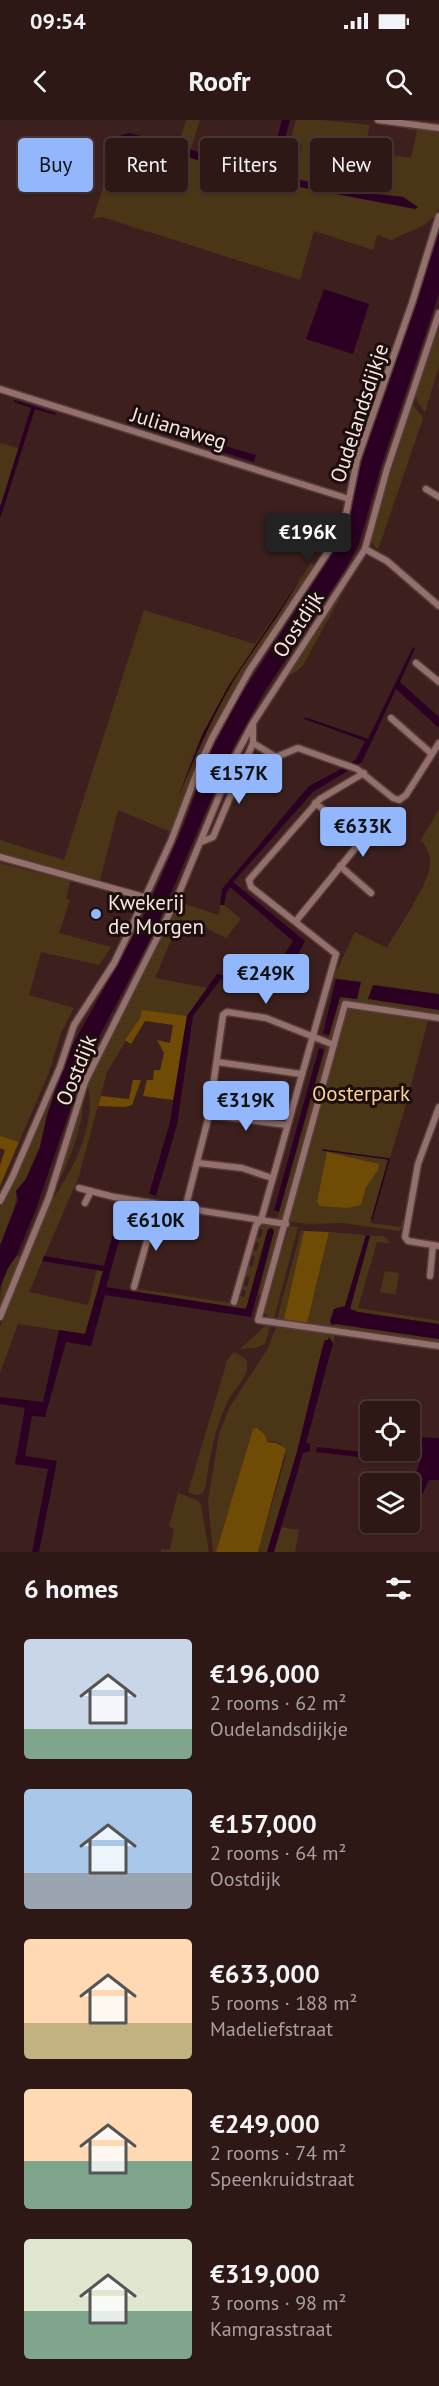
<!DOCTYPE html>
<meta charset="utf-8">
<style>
:root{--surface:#2e1816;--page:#36211f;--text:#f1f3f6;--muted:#a7a0a1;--line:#493735;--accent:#92b7fd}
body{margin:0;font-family:"PT Sans",sans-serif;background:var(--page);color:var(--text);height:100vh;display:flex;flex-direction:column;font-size:22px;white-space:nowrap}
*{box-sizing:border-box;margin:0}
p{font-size:20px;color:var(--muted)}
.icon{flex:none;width:33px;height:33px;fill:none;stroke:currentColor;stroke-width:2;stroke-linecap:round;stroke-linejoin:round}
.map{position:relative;height:1432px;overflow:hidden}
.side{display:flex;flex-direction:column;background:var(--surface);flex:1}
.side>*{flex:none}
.hud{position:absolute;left:18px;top:18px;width:404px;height:54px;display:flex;gap:12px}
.tools{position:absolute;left:360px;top:1281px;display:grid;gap:12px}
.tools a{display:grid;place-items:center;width:60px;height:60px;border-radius:6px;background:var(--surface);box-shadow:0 2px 4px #0004,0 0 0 2px var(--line);font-size:30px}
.price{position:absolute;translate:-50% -51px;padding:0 14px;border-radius:6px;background:var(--accent);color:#111;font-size:20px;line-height:39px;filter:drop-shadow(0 2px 3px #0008)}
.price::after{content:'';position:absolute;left:50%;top:36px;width:18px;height:14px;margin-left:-9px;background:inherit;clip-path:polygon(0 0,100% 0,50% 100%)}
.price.current{background:#222;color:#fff}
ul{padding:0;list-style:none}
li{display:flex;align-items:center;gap:18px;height:150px;padding:0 24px}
li span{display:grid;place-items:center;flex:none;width:168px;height:120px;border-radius:6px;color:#555}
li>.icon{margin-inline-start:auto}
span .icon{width:72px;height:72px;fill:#fffc;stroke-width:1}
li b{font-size:26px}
h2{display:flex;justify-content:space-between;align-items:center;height:72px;padding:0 24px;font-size:26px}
.tag{padding:0 21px;border-radius:6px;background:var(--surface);box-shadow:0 2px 4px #0004,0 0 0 2px var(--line);font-size:21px;line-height:54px}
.tag.current{background:var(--accent);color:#111}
.status{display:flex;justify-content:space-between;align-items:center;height:42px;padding:0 30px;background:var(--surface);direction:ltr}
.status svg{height:16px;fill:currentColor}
header{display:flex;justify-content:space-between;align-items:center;height:78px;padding:0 24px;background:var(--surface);font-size:27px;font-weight:800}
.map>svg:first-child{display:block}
</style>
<div class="status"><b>09:54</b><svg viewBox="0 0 49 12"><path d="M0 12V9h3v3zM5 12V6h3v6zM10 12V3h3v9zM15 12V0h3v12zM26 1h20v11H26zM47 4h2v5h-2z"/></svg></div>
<header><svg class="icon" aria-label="back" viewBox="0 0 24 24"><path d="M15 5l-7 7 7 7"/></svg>Roofr<svg class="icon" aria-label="search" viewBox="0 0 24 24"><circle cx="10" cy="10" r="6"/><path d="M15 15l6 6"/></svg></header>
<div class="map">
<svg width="439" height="1432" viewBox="0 0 439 1432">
<rect width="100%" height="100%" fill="#3d201d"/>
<!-- green -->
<g fill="#4a3617">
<polygon points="186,0 200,0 190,31 178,27"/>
<polygon points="296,0 322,0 370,5 354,71 294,58 302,25 290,21"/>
<path d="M403 9 439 11V87C433 107 408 110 392 120L377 115 373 130 314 111 300 160 102 97 93 99 117 23 123 19 198 40 417 87 403 77 358 72 364 43 383 47 386 34 411 38 417 11Z"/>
<polygon points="439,201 439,246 425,292 418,283 415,272"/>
<polygon points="412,284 423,298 378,430 370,421"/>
<polygon points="0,323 21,329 0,395"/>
<polygon points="311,443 316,446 282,499 198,643 171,712 118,690 100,760 0,734 0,720 64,740 144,490 255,524"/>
<polygon points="345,469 303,545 297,551 286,557"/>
<path d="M439 689V894L430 893 403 995 370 1103 401 1107 402 1100H405L404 1105 399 1111 344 1103 309 1104 277 1100 340 877 357 879 360 862 333 858 355 812 387 828C397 810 429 764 430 745 431 736 427 727 421 720Z"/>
<polygon points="0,743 70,761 66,779 70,780 59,813 111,827 99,845 41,832 29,875 74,888 61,913 48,955 19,1022 0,1016"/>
<path d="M179 782 219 795 220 785H224L241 799 226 818 202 806 180 799 155 858 208 868 187 896 142 891 140 898 107 952 79 1056 29 1172 88 1185 97 1150 103 1151 85 1214 18 1204 0 1253V1207L52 1080C71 1053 90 1016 90 982 90 976 88 970 88 963Z"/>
<path d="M60 960 47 995 40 1027 26 1059 16 1071C18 1089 5 1105 3 1123L0 1125V1087L9 1073Z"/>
<path d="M84 972C83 1007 71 1036 56 1067Z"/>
<polygon points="263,1104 281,1108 262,1176 258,1174 274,1111 268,1109 246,1189 131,1171 132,1168 238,1184 240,1176 244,1177 246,1171 242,1169 242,1166 247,1167 250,1157 245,1156 248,1146 252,1147 255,1137 251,1135 253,1130 257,1131 259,1123 255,1121 256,1117 261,1118 263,1110 259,1108"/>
<polygon points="289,1106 298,1107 274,1199 268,1198 264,1191"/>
<polygon points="301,1110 304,1111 284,1199 307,1202 329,1112 366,1115 345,1187 337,1187 330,1201 332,1205 336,1204 439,1219 439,1224 277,1199"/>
<polygon points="370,1116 384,1116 390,1123 377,1122 358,1188 439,1201 439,1204 358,1192 350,1189"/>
<path d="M17 1135 20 1137 0 1191C0 1167 2 1155 17 1135Z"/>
<polygon points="385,1151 399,1153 396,1175 380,1172"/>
<polygon points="271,1204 265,1224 255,1228 240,1229 264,1207"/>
<polygon points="277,1205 335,1214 333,1223 325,1220 324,1223 297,1332 267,1432 258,1432 286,1336 281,1324 273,1321 267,1322 253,1310 216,1432 213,1432 208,1381 219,1314 229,1288 267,1230"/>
<path d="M234 1232 246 1239C252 1253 236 1267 229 1279 214 1307 210 1338 205 1369L202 1374 196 1375 188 1372 227 1241Z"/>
<polygon points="178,1373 197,1380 201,1385 209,1432 161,1432 162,1429 170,1430 174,1409 169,1406"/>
<polygon points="281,1407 299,1410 295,1432 274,1432"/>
</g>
<!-- forest -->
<g fill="#6f4b06">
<polygon points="142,890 187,896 173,980 143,976 147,960 153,960 154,950 160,950 164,933 157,920 170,923 173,905 145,901 131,924 125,920 140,898"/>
<polygon points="133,960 141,960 132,985 125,987 98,986 101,976 129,979"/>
<polygon points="0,1016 19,1022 0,1066 0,1045 5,1030 0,1028"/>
<polygon points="327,1032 379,1044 378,1050 366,1067 361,1085 347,1088 320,1086 317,1082"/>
<polygon points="304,1111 329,1112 307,1203 284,1199"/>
<polygon points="257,1308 265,1315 267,1322 277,1323 286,1329 258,1432 216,1432 253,1309"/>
</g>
<!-- water -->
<g fill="#2b0023">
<polygon points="282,0 290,0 277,48 279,56 358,72 403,77 418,87 415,89 278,63 124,19 117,23 121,15 130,13 264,50 271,43"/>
<path d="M439 112V174L382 343 359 424 346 448 265 571 234 626 156 808 87 940 36 1089 17 1135 8 1148 0 1167V1125L18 1080 16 1071 26 1059 40 1027 47 995 68 933 141 802 184 704 211 631 240 576 340 422C353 392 355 360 365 330 390 257 416 185 439 112Z"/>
<polygon points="324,169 369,184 353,234 306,219"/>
<polygon points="14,280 56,293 55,295 35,289 0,399 0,387 31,288 14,282"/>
<polygon points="215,323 256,335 254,342 213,329"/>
<path d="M300 459C281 493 258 523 237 555 213 595 195 637 177 680L202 615 229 565Z"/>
<polygon points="413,527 415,528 400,562 439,597 439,608 396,569 362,642 313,672 233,762 305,821 281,867 221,859 193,896 177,1005 156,1076 149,1074 170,1002 187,896 217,854 268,861 293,821 230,767 226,774 224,785 220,785 222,769 309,666 343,648 356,639 365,621 304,599 305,597 368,619"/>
<polygon points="336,859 361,862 357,879 340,877 329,915 323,913"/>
<polygon points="373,865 439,874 439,890 368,879"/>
<polygon points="319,928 324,930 279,1092 274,1090"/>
<polygon points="120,1088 145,1091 144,1098 126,1096 106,1167 246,1189 268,1109 272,1108 274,1111 251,1197 105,1175 91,1226 66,1222 45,1297 32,1296 25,1336 57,1341 39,1432 32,1432 48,1349 15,1344 25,1288 0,1284 0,1277 43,1282 59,1210 85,1214 103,1151 42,1141 44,1136 104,1146"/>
<polygon points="366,1115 370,1116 350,1189 358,1192 439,1204 439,1219 336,1204 332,1205 330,1201 334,1189 345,1186"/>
<polygon points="329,1217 333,1223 306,1323 310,1324 310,1331 303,1333 274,1432 267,1432 297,1332 322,1229 325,1220 328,1220"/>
<polygon points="368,1307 370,1307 370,1330 375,1331 375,1336 384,1337 384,1340 316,1332 317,1327 363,1332"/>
<path d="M416 1317 439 1318V1360H429L419 1382 412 1380C408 1361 422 1346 423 1327H415Z"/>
</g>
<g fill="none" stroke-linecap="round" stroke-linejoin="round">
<!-- stream -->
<polyline stroke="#2b0023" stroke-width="1.5" points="323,1030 389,1039 372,1099"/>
<defs>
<g id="minor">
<polyline points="378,0 439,8"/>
<polyline points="0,269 349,379"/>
<polyline points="426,369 439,377"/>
<polyline points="365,429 387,441 439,486"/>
<polyline points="416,543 439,562"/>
<polyline points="391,598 432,634"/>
<polyline points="253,606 253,623 276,637 298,628 357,649 393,678 399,680 406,675 439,623"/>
<polyline points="201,722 213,717 253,623"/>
<polyline points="0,737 144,777"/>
<polyline points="340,746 371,773"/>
<polyline points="296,801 362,720 315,683"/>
<polyline points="439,898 345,884 258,1200 439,1226"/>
<polyline points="217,942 301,954"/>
<polyline points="439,987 418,1044 405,1117 408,1121 439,1126"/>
<polyline points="209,995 287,1005"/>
<polyline points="198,1043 242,1048 272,1058"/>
<polyline points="79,1068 114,1077 286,1104"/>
<polyline points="0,1081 12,1058 60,947 74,905 114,843 130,810 171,721 201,642 212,618 249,551 343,409 357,340 412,183 439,96"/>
<polyline points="85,1083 91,1071"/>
<polyline points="185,1089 209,995 223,895 227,892 266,898 334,925"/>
<polyline points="430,1156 433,1125"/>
<polyline points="134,1167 157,1085"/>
<polyline points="234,1182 256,1105 261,1100 336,834 251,767 249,760 320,679 364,653"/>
<polyline points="0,1197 49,1077 85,962 177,778 236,635 253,603 365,429 387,349 439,193"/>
</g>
</defs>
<!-- minor casing -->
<use href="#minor" stroke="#563d3c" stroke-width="9"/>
<!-- minor -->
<use href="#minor" stroke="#94706c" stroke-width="6"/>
</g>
<!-- markers -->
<circle fill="#92b7fd" stroke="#1b0e0d" stroke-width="2" cx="96" cy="794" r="6"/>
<g text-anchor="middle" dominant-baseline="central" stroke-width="6" stroke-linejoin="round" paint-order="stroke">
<!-- street labels -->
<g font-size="21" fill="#f9e5e2" stroke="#1b0e0d">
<text transform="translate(359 293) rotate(-72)">Oudelandsdijkje</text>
<text transform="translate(179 308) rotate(17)">Julianaweg</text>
<text transform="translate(298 504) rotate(-57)">Oostdijk</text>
<text transform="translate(76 950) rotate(-68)">Oostdijk</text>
</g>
<!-- poi labels -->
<g font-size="21" fill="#f9e5e2" stroke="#1b0e0d" text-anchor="start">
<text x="108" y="782">Kwekerij<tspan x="108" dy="24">de Morgen</tspan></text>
</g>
<!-- park labels -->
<g font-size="21" fill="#fed191" stroke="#1b0e0d">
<text x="361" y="973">Oosterpark</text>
</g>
</g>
</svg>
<div class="tools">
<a><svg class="icon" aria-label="locate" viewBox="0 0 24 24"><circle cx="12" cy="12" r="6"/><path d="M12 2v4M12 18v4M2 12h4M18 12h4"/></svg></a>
<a><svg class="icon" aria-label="layers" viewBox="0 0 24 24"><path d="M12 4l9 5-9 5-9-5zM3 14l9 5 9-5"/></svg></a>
</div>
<b class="price current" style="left:308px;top:444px">€196K</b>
<b class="price" style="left:239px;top:685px">€157K</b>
<b class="price" style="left:363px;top:738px">€633K</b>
<b class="price" style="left:266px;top:885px">€249K</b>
<b class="price" style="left:246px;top:1012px">€319K</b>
<b class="price" style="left:156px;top:1132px">€610K</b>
<div class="hud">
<a class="tag current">Buy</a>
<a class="tag">Rent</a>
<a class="tag">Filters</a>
<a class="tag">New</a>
</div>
</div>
<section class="side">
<h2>6 homes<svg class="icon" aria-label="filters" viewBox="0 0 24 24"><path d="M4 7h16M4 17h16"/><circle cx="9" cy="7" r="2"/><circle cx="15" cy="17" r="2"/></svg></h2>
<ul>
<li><span style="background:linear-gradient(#c9d6e8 75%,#7fa58c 0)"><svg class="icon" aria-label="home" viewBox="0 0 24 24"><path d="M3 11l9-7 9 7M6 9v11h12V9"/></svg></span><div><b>€196,000</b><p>2 rooms · 62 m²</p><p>Oudelandsdijkje</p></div></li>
<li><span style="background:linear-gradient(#a9c7e8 70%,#9aa5b1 0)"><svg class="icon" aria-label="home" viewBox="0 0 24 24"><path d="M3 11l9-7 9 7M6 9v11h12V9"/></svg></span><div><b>€157,000</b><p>2 rooms · 64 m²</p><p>Oostdijk</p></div></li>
<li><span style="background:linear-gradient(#ffd9b3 70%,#c2b280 0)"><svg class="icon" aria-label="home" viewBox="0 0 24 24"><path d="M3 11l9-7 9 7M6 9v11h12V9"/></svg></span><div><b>€633,000</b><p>5 rooms · 188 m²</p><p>Madeliefstraat</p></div></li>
<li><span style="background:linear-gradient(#ffd9b3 60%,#7fa58c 0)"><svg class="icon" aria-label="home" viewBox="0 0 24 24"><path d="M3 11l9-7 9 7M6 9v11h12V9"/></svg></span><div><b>€249,000</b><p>2 rooms · 74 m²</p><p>Speenkruidstraat</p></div></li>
<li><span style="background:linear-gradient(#dfe7d0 60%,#7fa58c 0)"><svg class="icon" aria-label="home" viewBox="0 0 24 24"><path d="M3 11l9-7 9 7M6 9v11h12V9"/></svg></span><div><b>€319,000</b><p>3 rooms · 98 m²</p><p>Kamgrasstraat</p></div></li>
</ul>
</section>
